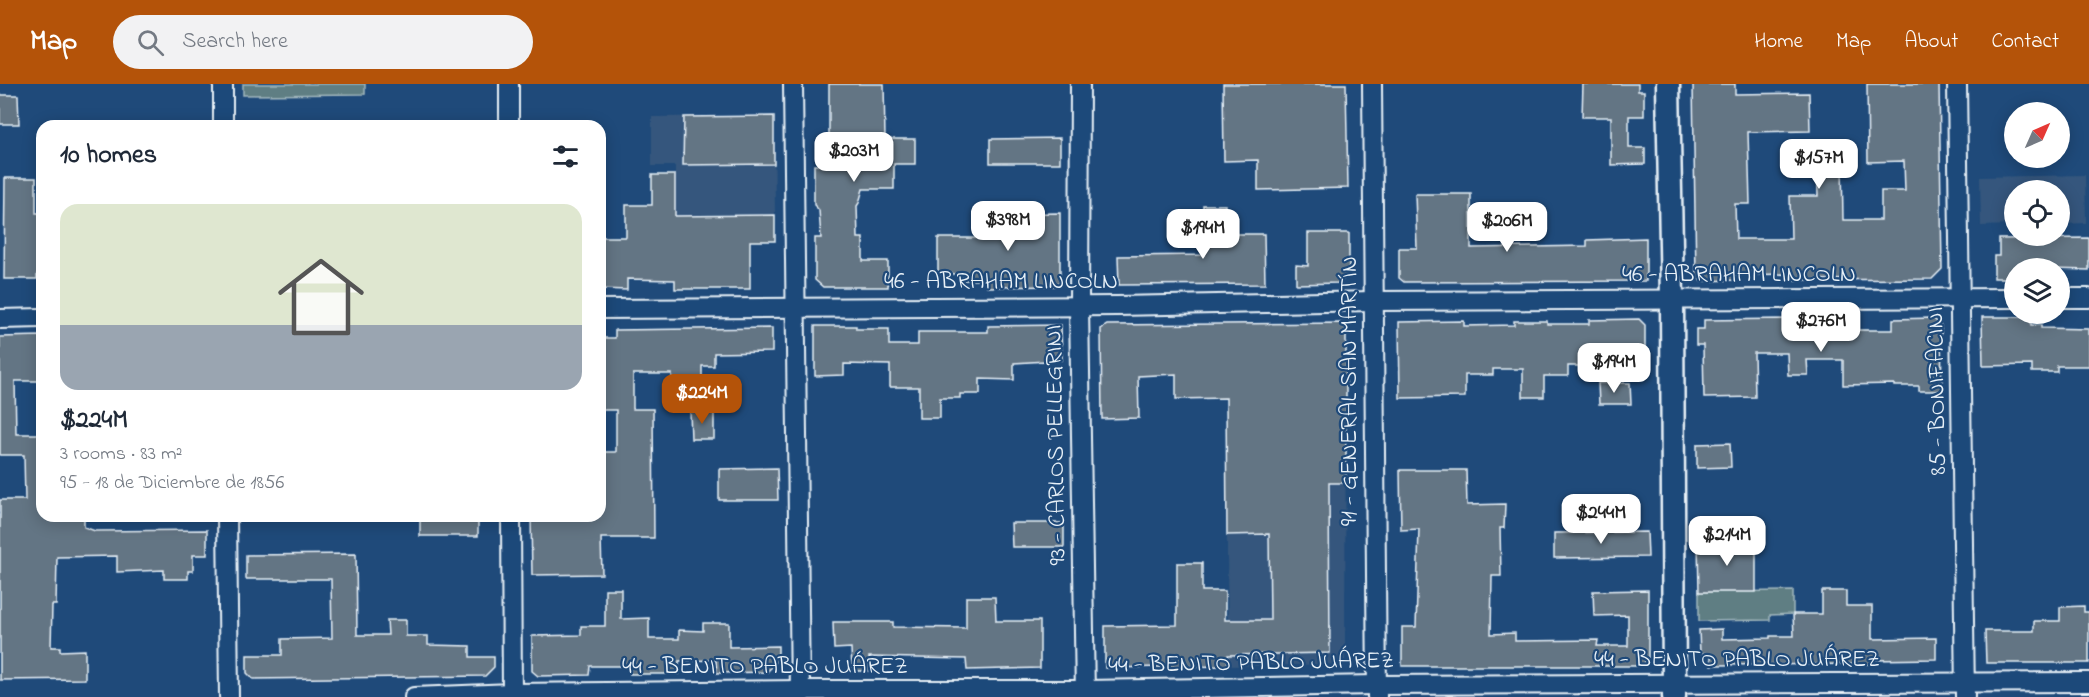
<!DOCTYPE html>
<meta charset="utf-8">
<style>
:root{--surface:#fff;--page:#f2f2f3;--text:#1f2937;--muted:#747a83;--accent:#b45309}
body{margin:0;font-family:"Indie Flower",sans-serif;background:var(--page);color:var(--text);height:100vh;display:flex;flex-direction:column;font-size:22px;white-space:nowrap}
*{box-sizing:border-box;margin:0}
p{font-size:20px;color:var(--muted)}
.icon{flex:none;width:33px;height:33px;fill:none;stroke:currentColor;stroke-width:2;stroke-linecap:round;stroke-linejoin:round}
.map{position:relative;flex:1;overflow:hidden}
.details{position:absolute;left:36px;top:36px;width:570px;height:402px;display:flex;flex-direction:column;background:var(--surface);border-radius:18px;box-shadow:0 3px 15px #0003}
.details>*{flex:none}
.needle{width:39px;rotate:45deg}
.tools{position:absolute;left:2004px;top:18px;display:grid;gap:12px}
.tools a{display:grid;place-items:center;width:66px;height:66px;border-radius:50%;background:var(--surface);box-shadow:0 3px 15px #0003;font-size:30px}
.price{position:absolute;translate:-50% -51px;padding:0 14px;border-radius:12px;background:#fff;color:#222;font-size:20px;line-height:39px;filter:drop-shadow(0 2px 3px #0008)}
.price::after{content:'';position:absolute;left:50%;top:36px;width:18px;height:14px;margin-left:-9px;background:inherit;clip-path:polygon(0 0,100% 0,50% 100%)}
.price.current{background:var(--accent);color:#fff}
ul{padding:0;list-style:none}
li{display:grid;align-content:center;gap:12px;height:318px;padding:0 24px}
li span{display:grid;place-items:center;height:186px;border-radius:18px;color:#555}
li>.icon{margin-inline-start:auto}
span .icon{width:108px;height:108px;fill:#fffc;stroke-width:1}
li b{font-size:26px}
h2{display:flex;justify-content:space-between;align-items:center;height:72px;padding:0 24px;font-size:26px}
header{display:flex;align-items:center;gap:36px;box-sizing:border-box;height:84px;padding:0 30px;background:var(--accent);color:#fff}
header strong{font-size:28px}
nav{display:flex;gap:33px;margin-inline-start:auto;font-size:21px}
.search{width:420px;height:54px;background:var(--page);display:flex;align-items:center;gap:15px;box-sizing:border-box;padding:0 21px;border-radius:33px;color:var(--muted);font-size:22px}
.map>svg:first-child{display:block}
</style>
<header>
<strong>Map</strong>
<div class="search"><svg class="icon" aria-label="search" viewBox="0 0 24 24"><circle cx="10" cy="10" r="6"/><path d="M15 15l6 6"/></svg>Search here</div>
<nav><a>Home</a><a>Map</a><a>About</a><a>Contact</a></nav>
</header>
<div class="map">
<svg width="2089" height="613" viewBox="0 0 2089 613">
<rect width="100%" height="100%" fill="#1f4a7a"/>
<filter id="ink" filterUnits="userSpaceOnUse"><feTurbulence type="fractalNoise" baseFrequency=".0167" numOctaves="2"/><feDisplacementMap in="SourceGraphic" scale="12" xChannelSelector="R" yChannelSelector="G"/><feConvolveMatrix kernelMatrix="1 2 1 2 8 2 1 2 1" color-interpolation-filters="sRGB"/></filter>
<g filter="url(#ink)">
<!-- built -->
<g fill="#34577d">
<polygon points="774,32 775,131 675,132 675,82 652,82 652,33"/>
<polygon points="2085,91 2086,139 2060,140 2060,106 2014,106 2014,141 1981,142 1980,93"/>
<polygon points="1346,239 1345,580 1228,582 1225,240"/>
</g>
<!-- green -->
<g fill="#5e7e83" stroke="#a3b8be" stroke-width="1.5">
<polygon points="243,0 365,0 365,10 243,11"/>
<polygon points="1793,507 1793,530 1770,531 1770,536 1699,537 1699,508"/>
</g>
<!-- building -->
<g fill="#647484" stroke="#e8f1f8" stroke-width="1.5">
<polygon points="829,0 884,0 885,55 915,55 915,80 894,80 894,105 863,105 859,119 857,122 858,154 863,154 863,177 888,177 888,203 823,203 815,196 815,154 821,154 819,126 814,121 814,81 829,81"/>
<polygon points="1223,0 1346,0 1348,104 1258,106 1258,76 1224,77"/>
<polygon points="1583,0 1638,0 1638,7 1644,7 1644,32 1629,32 1629,64 1645,64 1645,80 1611,81 1611,33 1582,33"/>
<polygon points="1693,0 1735,0 1735,10 1809,9 1810,47 1748,48 1750,120 1735,120 1736,155 1791,155 1790,112 1818,112 1817,78 1842,78 1843,136 1881,136 1881,107 1905,107 1904,77 1868,78 1867,0 1939,0 1942,185 1932,195 1791,196 1791,190 1736,191 1736,196 1701,197 1696,192"/>
<polygon points="0,11 18,11 19,40 0,40"/>
<polygon points="774,32 774,80 683,81 684,33"/>
<polygon points="1060,54 1060,79 990,79 990,55"/>
<polygon points="652,91 675,91 675,132 775,131 775,157 750,157 750,205 675,205 675,196 627,195 627,206 600,205 602,153 626,153 626,121 652,121"/>
<polygon points="5,94 36,94 36,129 42,129 42,190 37,190 37,195 4,195"/>
<polygon points="1415,110 1471,110 1471,164 1587,162 1587,156 1646,154 1646,197 1404,198 1399,194 1399,164 1417,164"/>
<polygon points="1203,121 1225,121 1225,150 1264,150 1265,200 1119,201 1118,172 1204,171"/>
<polygon points="1060,129 1060,197 1055,202 987,203 987,196 962,196 962,190 938,190 938,154 987,154 987,130"/>
<polygon points="1308,149 1349,149 1349,190 1339,199 1296,200 1296,181 1308,182"/>
<polygon points="2089,154 2089,186 2014,184 2014,194 1994,194 1994,172 1999,172 1999,155"/>
<polygon points="1982,233 2031,233 2031,241 2041,241 2041,244 2089,245 2089,282 2057,282 2057,288 2032,288 2032,281 1983,282"/>
<polygon points="1933,234 1941,242 1942,307 1919,307 1919,302 1894,302 1894,300 1843,301 1843,276 1807,276 1808,291 1788,291 1787,269 1754,269 1755,313 1704,314 1703,261 1696,261 1696,245 1704,245 1704,236 1787,235 1787,240 1842,239 1842,246 1893,246 1893,235"/>
<polygon points="1639,235 1645,241 1645,267 1597,268 1597,282 1568,282 1568,292 1544,292 1544,313 1523,313 1523,285 1493,285 1493,291 1465,291 1465,313 1400,314 1399,238 1464,237 1464,242 1514,241 1514,237 1547,237 1547,240 1589,240 1589,236"/>
<polygon points="1346,239 1346,399 1329,399 1330,569 1228,571 1228,582 1105,584 1105,542 1177,541 1177,479 1202,479 1202,507 1225,507 1225,536 1270,536 1269,450 1227,451 1226,314 1176,315 1176,290 1138,292 1139,334 1102,335 1101,245 1107,241"/>
<polygon points="1061,241 1062,276 1014,279 1014,296 980,295 980,310 960,310 960,314 940,314 940,334 919,334 919,303 890,303 890,281 844,280 844,291 815,292 815,242 856,242 856,245 889,245 889,261 918,261 918,248 988,248 988,242"/>
<polygon points="772,244 772,268 714,269 714,282 702,282 702,313 672,313 672,290 633,290 633,325 653,325 654,454 601,454 602,490 532,491 531,432 600,432 600,368 616,368 616,326 600,326 600,254 615,254 615,246"/>
<polygon points="42,252 42,297 15,297 16,350 42,350 42,432 84,432 84,443 95,447 207,446 207,471 193,471 193,487 188,487 188,495 164,495 164,486 117,488 117,472 57,473 56,521 52,521 51,563 60,563 60,567 85,566 85,595 0,596 0,416 25,416 24,371 0,371 0,253"/>
<polygon points="1598,299 1630,299 1631,320 1599,320"/>
<polygon points="690,327 714,327 714,355 691,355"/>
<polygon points="1730,359 1731,383 1697,384 1697,360"/>
<polygon points="777,384 778,416 719,416 719,385"/>
<polygon points="1400,386 1466,386 1467,421 1505,420 1504,444 1500,444 1501,492 1492,492 1491,550 1515,549 1515,557 1598,556 1597,562 1628,562 1628,531 1594,532 1593,507 1648,506 1648,574 1642,582 1402,582 1402,543 1416,543 1419,445 1401,446"/>
<rect x="420" y="432" width="58" height="20"/>
<polygon points="1011,439 1064,439 1064,463 1012,463"/>
<polygon points="1647,448 1648,473 1554,474 1554,449"/>
<polygon points="1732,458 1756,458 1756,508 1699,508 1698,459"/>
<polygon points="356,470 357,551 388,551 387,536 406,536 406,552 428,552 428,561 470,562 470,573 494,573 494,583 485,592 253,595 247,589 247,571 282,571 282,555 332,554 331,495 246,495 246,471"/>
<polygon points="605,505 621,505 621,535 649,534 649,555 679,555 679,546 703,547 703,539 729,539 729,563 778,562 778,576 767,588 717,589 716,576 679,577 679,590 630,590 630,582 590,582 589,591 538,592 532,587 532,552 581,551 581,542 605,542"/>
<polygon points="1822,507 1846,507 1846,522 1872,522 1872,555 1936,554 1936,575 1872,576 1872,580 1711,581 1711,570 1700,569 1699,546 1722,545 1722,555 1770,554 1770,552 1794,552 1793,530 1822,530"/>
<polygon points="966,513 995,513 996,537 1040,537 1040,584 967,586 966,575 869,573 869,587 852,587 851,564 834,565 833,538 893,538 893,543 966,544"/>
<polygon points="2084,522 2084,528 2089,528 2089,579 1986,579 1985,547 2034,547 2034,537 2060,537 2060,523"/>
</g>
<g fill="none" stroke-linecap="round" stroke-linejoin="round">
<defs>
<g id="minor">
<polyline points="223,0 223,42"/>
<polyline points="793,0 800,613"/>
<polyline points="1080,0 1079,222 1085,613"/>
<polyline points="1372,0 1377,613"/>
<polyline points="1957,0 1965,613"/>
<polyline points="509,42 509,0"/>
<polyline points="2060,214 2089,214"/>
<polyline points="600,225 1117,222 1373,217 2014,214"/>
<polyline points="0,235 42,234"/>
<polyline points="227,432 229,613"/>
<polyline points="511,432 512,613"/>
<polyline points="414,613 512,609 800,606 1085,606 1376,601 2089,598"/>
</g>
<polyline id="tertiary" points="1668,0 1672,215 1674,613"/>
</defs>
<!-- minor casing -->
<use href="#minor" stroke="#e8f1f8" stroke-width="22"/>
<!-- tertiary casing -->
<use href="#tertiary" stroke="#e8f1f8" stroke-width="27"/>
<!-- minor -->
<use href="#minor" stroke="#1f4a7a" stroke-width="18"/>
<!-- tertiary -->
<use href="#tertiary" stroke="#1f4a7a" stroke-width="22"/>
</g>
</g>
<g text-anchor="middle" dominant-baseline="central" stroke-width="4.5" stroke-linejoin="round" paint-order="stroke">
<!-- street labels -->
<g font-size="24" fill="#e8f1f8" stroke="#1f4a7a">
<text x="1739" y="191">46 - ABRAHAM LINCOLN</text>
<text x="1001" y="198">46 - ABRAHAM LINCOLN</text>
<text transform="translate(1350 307) rotate(-90)">91 - GENERAL SAN MARTÍN</text>
<text transform="translate(1938 307) rotate(-91)">85 - BONIFACINI</text>
<text transform="translate(1057 361) rotate(-91)">93 - CARLOS PELLEGRINI</text>
<text x="1737" y="576">44 - BENITO PABLO JUÁREZ</text>
<text transform="translate(1251 580) rotate(-1)">44 - BENITO PABLO JUÁREZ</text>
<text x="765" y="583">44 - BENITO PABLO JUÁREZ</text>
</g>
</g>
</svg>
<div class="tools">
<a><svg class="needle" viewBox="-14 -14 28 28"><path d="M0-13l5 13h-10z" fill="#e53935"/><path d="M0 13l5-13h-10z" fill="#747a83"/></svg></a>
<a><svg class="icon" aria-label="locate" viewBox="0 0 24 24"><circle cx="12" cy="12" r="6"/><path d="M12 2v4M12 18v4M2 12h4M18 12h4"/></svg></a>
<a><svg class="icon" aria-label="layers" viewBox="0 0 24 24"><path d="M12 4l9 5-9 5-9-5zM3 14l9 5 9-5"/></svg></a>
</div>
<b class="price" style="left:854px;top:99px">$203M</b>
<b class="price" style="left:1819px;top:106px">$157M</b>
<b class="price" style="left:1008px;top:168px">$398M</b>
<b class="price" style="left:1507px;top:169px">$206M</b>
<b class="price" style="left:1203px;top:176px">$194M</b>
<b class="price" style="left:1821px;top:269px">$276M</b>
<b class="price" style="left:1614px;top:310px">$194M</b>
<b class="price current" style="left:702px;top:341px">$224M</b>
<b class="price" style="left:1601px;top:461px">$244M</b>
<b class="price" style="left:1727px;top:483px">$214M</b>
<section class="details">
<h2>10 homes<svg class="icon" aria-label="filters" viewBox="0 0 24 24"><path d="M4 7h16M4 17h16"/><circle cx="9" cy="7" r="2"/><circle cx="15" cy="17" r="2"/></svg></h2>
<ul>
<li><span style="background:linear-gradient(#dfe7d0 65%,#9aa5b1 0)"><svg class="icon" aria-label="home" viewBox="0 0 24 24"><path d="M3 11l9-7 9 7M6 9v11h12V9"/></svg></span><div><b>$224M</b><p>3 rooms · 83 m²</p><p>95 - 18 de Diciembre de 1856</p></div></li>
</ul>
</section>
</div>
